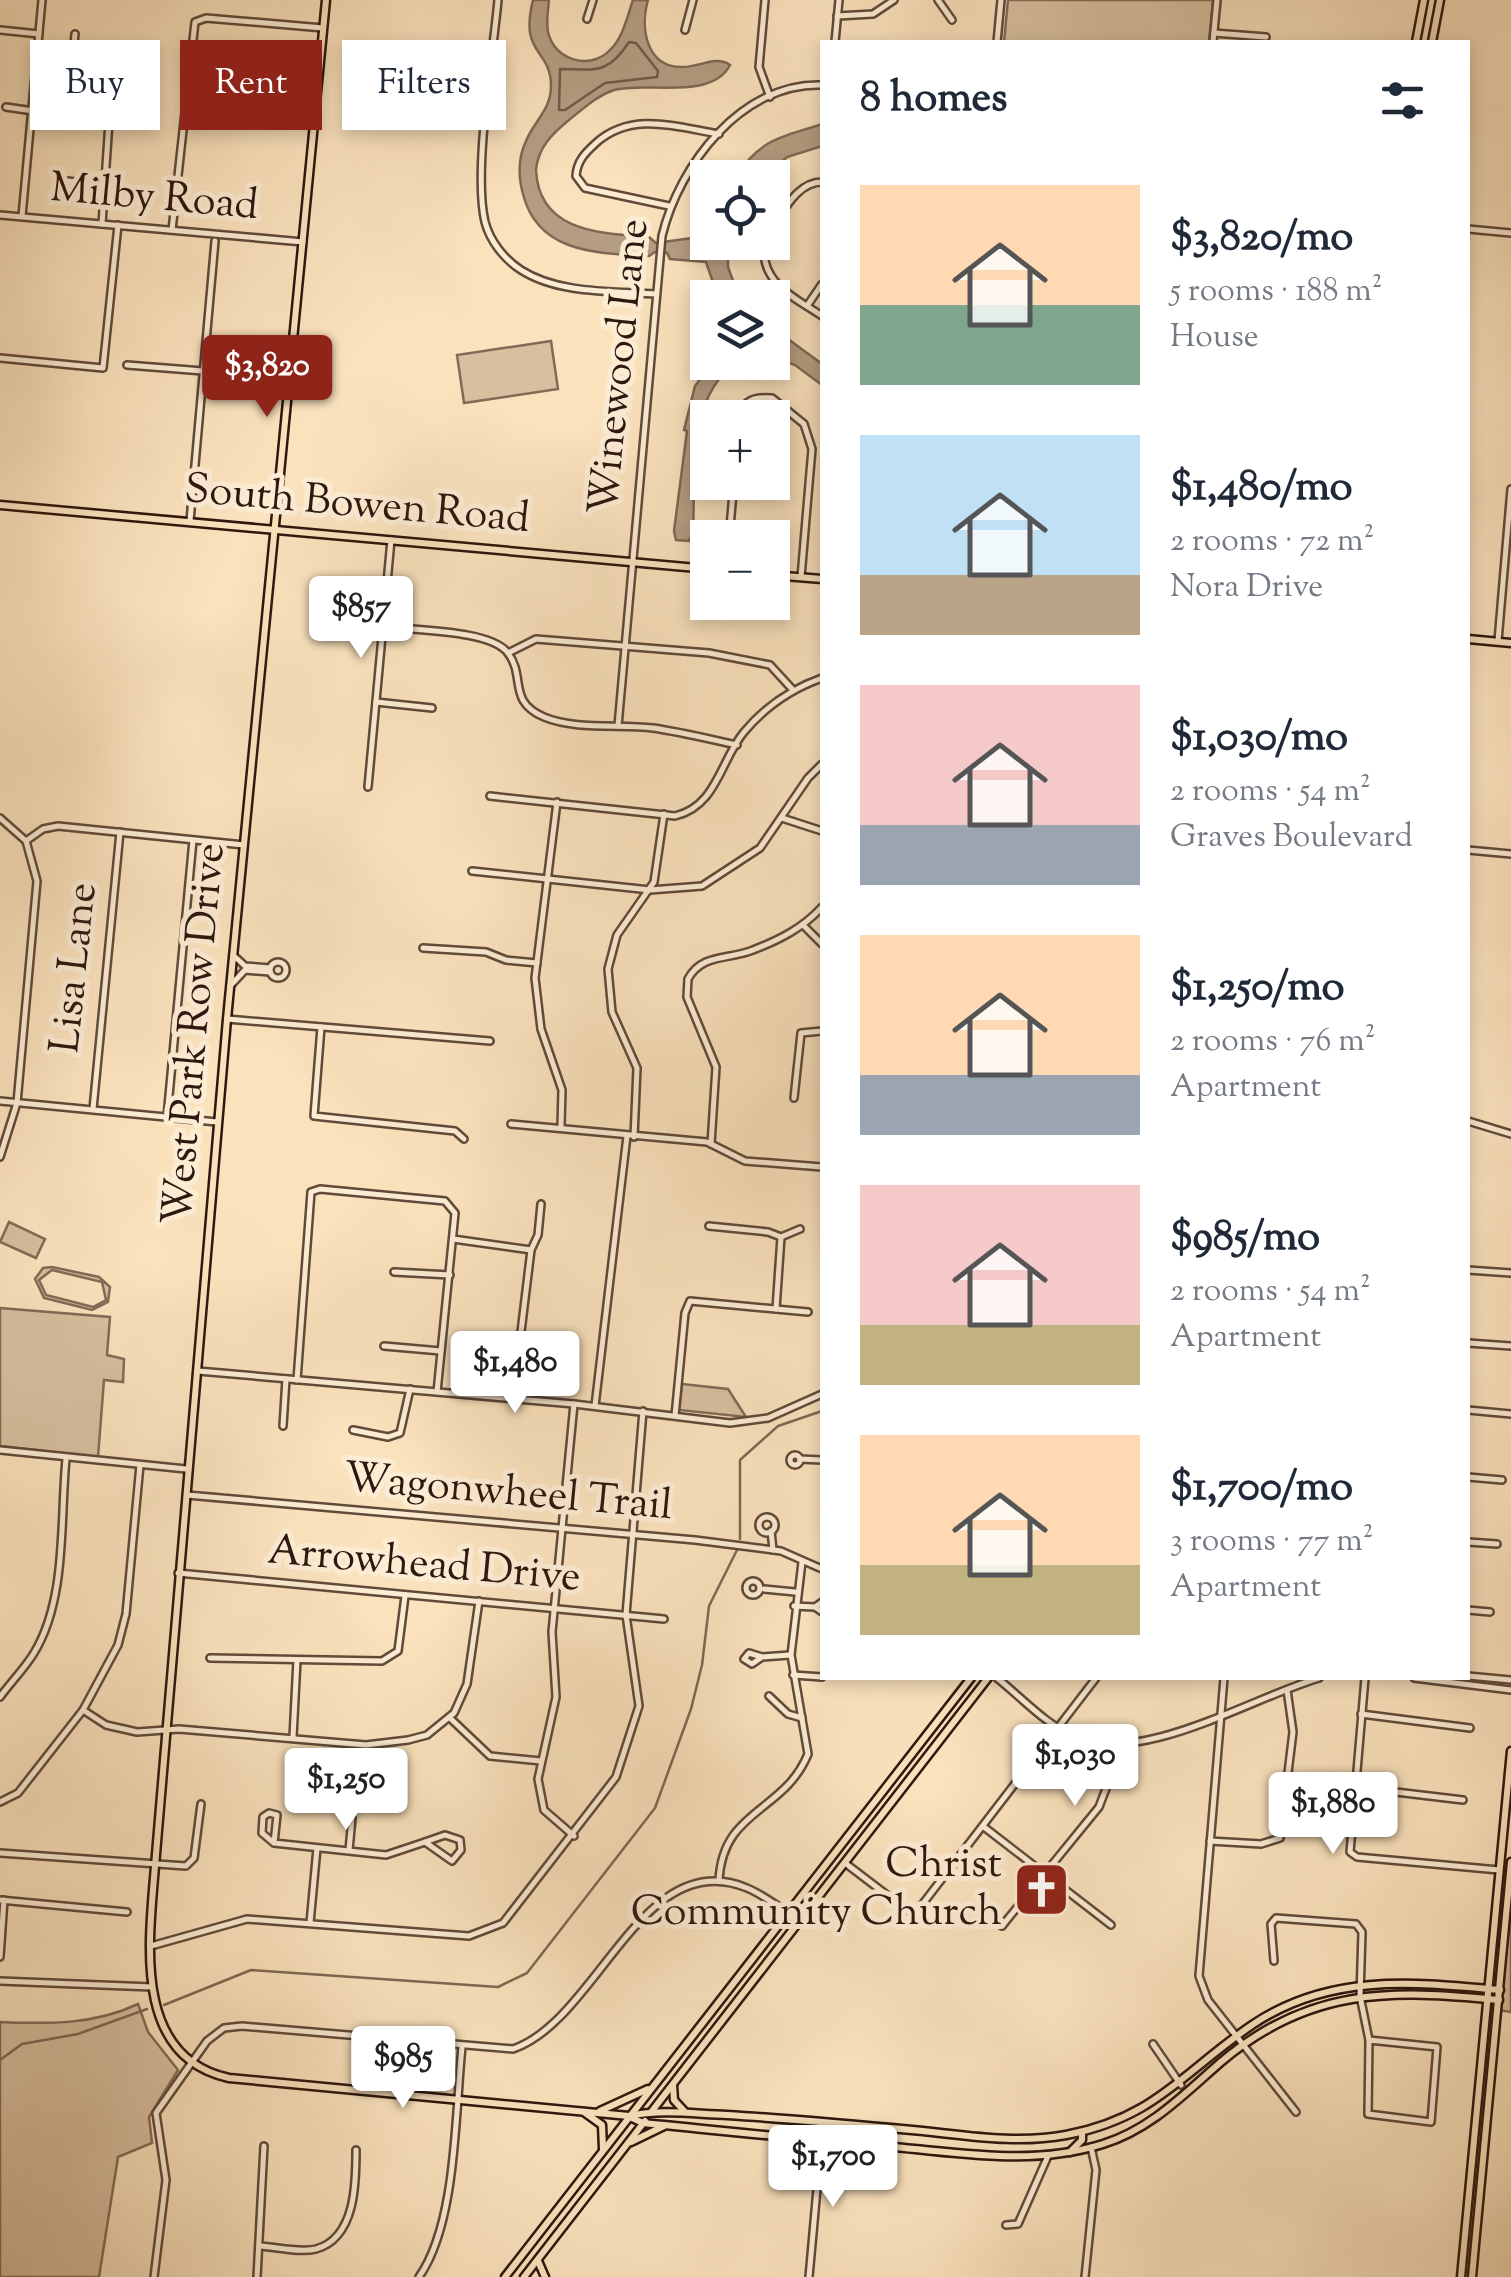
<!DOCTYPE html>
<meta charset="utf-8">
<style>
:root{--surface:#fff;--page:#f6f6f7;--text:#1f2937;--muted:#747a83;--accent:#8f2418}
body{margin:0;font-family:"Sorts Mill Goudy",serif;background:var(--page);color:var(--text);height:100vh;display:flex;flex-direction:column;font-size:38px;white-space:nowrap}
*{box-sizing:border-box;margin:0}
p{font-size:32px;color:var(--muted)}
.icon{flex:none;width:55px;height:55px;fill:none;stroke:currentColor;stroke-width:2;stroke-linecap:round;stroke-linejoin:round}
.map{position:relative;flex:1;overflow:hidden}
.sheet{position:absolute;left:820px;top:40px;width:650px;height:1640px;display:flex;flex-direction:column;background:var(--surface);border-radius:0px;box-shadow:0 5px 15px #0003}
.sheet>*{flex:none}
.guide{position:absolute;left:30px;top:40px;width:640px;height:90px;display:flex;gap:20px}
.buttons{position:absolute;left:690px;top:160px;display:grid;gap:20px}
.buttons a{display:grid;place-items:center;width:100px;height:100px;border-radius:0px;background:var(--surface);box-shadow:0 5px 15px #0003;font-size:50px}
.price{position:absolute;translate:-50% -85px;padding:0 22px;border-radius:10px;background:#fff;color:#222;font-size:32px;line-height:65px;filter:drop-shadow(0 2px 5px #0008)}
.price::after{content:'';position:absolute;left:50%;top:60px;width:30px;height:22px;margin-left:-15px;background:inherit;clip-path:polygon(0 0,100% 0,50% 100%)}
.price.on{background:var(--accent);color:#fff}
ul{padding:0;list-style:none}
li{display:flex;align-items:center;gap:30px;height:250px;padding:0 40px}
li span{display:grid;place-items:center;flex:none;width:280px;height:200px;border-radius:0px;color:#555}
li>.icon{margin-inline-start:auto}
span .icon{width:120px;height:120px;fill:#fffc;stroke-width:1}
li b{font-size:42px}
h2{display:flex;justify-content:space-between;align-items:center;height:120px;padding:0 40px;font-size:42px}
.chip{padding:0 35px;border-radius:0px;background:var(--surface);box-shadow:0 5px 15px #0003;font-size:35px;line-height:90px}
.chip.on{background:var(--accent);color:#fff}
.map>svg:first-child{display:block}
</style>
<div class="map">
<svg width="1511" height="2277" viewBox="0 0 1511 2277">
<rect width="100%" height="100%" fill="#fae2bd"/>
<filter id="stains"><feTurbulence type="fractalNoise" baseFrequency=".002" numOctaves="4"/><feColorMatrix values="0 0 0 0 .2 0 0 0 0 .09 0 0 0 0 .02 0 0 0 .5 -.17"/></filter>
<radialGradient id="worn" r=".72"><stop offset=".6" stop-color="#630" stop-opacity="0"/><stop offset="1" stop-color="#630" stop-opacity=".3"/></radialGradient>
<!-- green -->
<g fill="#d7bf9f" stroke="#826b56" stroke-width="2.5" fill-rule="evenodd">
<polygon points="1008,0 1213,0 1209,42 1004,42"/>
<polygon points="551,341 558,389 464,403 457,355"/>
<polygon points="9,1222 45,1239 36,1258 0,1242"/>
<path d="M52 1267 99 1277 110 1287 108 1302 92 1310 44 1298 35 1279 43 1268ZM52 1270 102 1282 106 1300 93 1307 46 1295 39 1280Z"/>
<polygon points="0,1308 110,1317 107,1355 124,1359 123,1382 104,1380 98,1457 0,1446"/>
<polygon points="682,1384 728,1389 746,1417 679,1410"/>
<polygon points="1511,1873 1511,2012 1498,2010"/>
<path d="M138 2004 148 2032 178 2070 149 2117 152 2143 118 2157 99 2277H0V2022C48 2024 94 2025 138 2004Z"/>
</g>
<!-- water -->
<g fill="#b59d82" stroke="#7f6754" stroke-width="2.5">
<path d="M533 0H549C548 10 546 21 548 32 554 60 590 71 610 50 623 38 627 17 633 0H648C640 28 646 68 683 67 700 67 716 55 730 65 712 101 645 81 614 90 596 96 583 109 569 120 553 133 538 147 536 170 539 232 599 233 649 237L656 243 707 236 708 242 728 243V267L739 297H718L706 262 670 259 667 253 655 252 649 256C598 253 538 254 523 194 518 176 518 158 526 141 534 121 551 110 551 86 551 48 519 56 533 0Z"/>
<path d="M822 124V146L787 157 764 177H735C763 137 780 138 822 124Z"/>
<polygon points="773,328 822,364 822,385 795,365 773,357"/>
<path d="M712 363H736C685 399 696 476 693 532L689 541 676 540 674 531 687 431 684 430 695 386Z"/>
</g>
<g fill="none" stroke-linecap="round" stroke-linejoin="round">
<!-- shore -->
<path stroke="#725a48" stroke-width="2.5" d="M629 42 636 43 658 71 657 77 605 83 565 110H559L560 69C594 69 607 76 629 42Z"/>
<!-- stream -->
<g stroke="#7f6754" stroke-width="2.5">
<polyline points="740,1539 740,1460 778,1426 822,1411"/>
<polyline points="164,2005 251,1970 498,1987 527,1973 655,1808 691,1709 702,1665 709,1606 738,1548"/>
<polyline points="0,2060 22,2044 78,2034 147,2009"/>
</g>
<defs>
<g id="minor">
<path d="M498 0C493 56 473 171 485 222 490 241 504 259 521 270 558 294 613 291 656 294"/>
<polyline points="765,0 759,67 770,97"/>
<polyline points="938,0 952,20"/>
<polyline points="837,16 873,14 894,0"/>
<polyline points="587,19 593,0"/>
<polyline points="0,30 39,34"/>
<polyline points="685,30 693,0"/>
<polyline points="1214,33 1266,37"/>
<polyline points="835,42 839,0"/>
<polyline points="997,42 1001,0"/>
<polyline points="1213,42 1217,0"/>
<polyline points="6,107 109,122 102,224"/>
<polyline points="67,115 75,34"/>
<polyline points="67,181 105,185"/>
<path d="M669 206 585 188 576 176C577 161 585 153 596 143 632 111 676 127 719 134"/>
<polyline points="0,215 303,242"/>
<polyline points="22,216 42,0"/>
<path d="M772 227C785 209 798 182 822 182"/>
<polyline points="1468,229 1511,233"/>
<polyline points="172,230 195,22 206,18 323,28"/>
<path d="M765 242C758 282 794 297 822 316"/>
<polyline points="807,306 822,284"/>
<polyline points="0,358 103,368 118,225"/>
<polyline points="127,365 203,371"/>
<path d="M739 418C743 399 755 397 772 398L804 424 812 449 801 577"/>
<polyline points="190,521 215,241"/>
<polyline points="729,538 734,482"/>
<path d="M381 626C412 631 490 629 508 653 526 677 507 701 544 717 575 730 619 724 653 728 681 732 709 739 737 745"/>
<polyline points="1498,641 1511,489"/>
<polyline points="508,653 536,639 709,653 770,665 793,690"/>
<polyline points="376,702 432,708"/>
<path d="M618 726 662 236C679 165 742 82 822 85"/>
<polyline points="368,787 391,540"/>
<path d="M490 796 675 816C717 806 720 761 744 732 765 707 791 689 822 678"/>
<polyline points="557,802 535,978 541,1029 562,1090 561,1126"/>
<polyline points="0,818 26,841 37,881 17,1103 0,1157"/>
<polyline points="782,818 822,831"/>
<polyline points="26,841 43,829 58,826 244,845"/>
<polyline points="1468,850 1511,854"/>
<polyline points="472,871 650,890 702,886 760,848 808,778 822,764"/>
<polyline points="803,925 822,944"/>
<polyline points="423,948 486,952 506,960 537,963"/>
<polyline points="233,955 245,966 270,968"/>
<circle cx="278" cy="970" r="8"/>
<polyline points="230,986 245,970 270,972"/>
<polyline points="227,1019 490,1041"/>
<polyline points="321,1027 314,1116 455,1131 464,1139"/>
<polyline points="794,1098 801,1033 822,1031"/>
<polyline points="0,1101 217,1122"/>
<polyline points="93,1109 120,832"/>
<polyline points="167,1117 193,840"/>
<polyline points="1468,1121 1511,1134"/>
<polyline points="511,1124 707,1142 745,1161 822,1167"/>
<polyline points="634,1137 637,1068 612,1012 608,969 617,935 654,882 664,814"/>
<path d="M711 1144 716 1067 687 997 688 979C702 953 729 960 753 950 779 940 803 928 822 907"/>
<polyline points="709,1226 768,1232 781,1237 776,1309"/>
<polyline points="781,1237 800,1229"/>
<polyline points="453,1239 531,1250"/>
<polyline points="1468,1270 1511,1273"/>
<polyline points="394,1272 450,1275"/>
<polyline points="1468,1343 1511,1346"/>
<polyline points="384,1346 441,1351"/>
<polyline points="198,1371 574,1404 730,1423 768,1418 822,1394"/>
<polyline points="297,1380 311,1192 320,1189 445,1201 455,1213 437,1392"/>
<polyline points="513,1397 531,1250 538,1235 541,1204"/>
<polyline points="574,1404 552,1632 556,1697 538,1779 544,1810 574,1836"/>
<polyline points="595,1406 627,1136"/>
<polyline points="1468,1410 1511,1414"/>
<polyline points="675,1416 685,1313 690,1301 808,1312"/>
<polyline points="283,1426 286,1379"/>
<polyline points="353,1430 388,1437 400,1433 410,1389"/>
<polyline points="0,1450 186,1469"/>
<circle cx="795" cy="1460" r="5"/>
<polyline points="800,1459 822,1460"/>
<polyline points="1468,1477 1502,1480"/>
<polyline points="187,1495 695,1540 781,1551 822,1569"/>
<circle cx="767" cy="1525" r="8"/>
<polyline points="771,1531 773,1550"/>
<polyline points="1468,1542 1497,1544"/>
<polyline points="178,1573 664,1619"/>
<circle cx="753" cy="1588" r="7"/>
<polyline points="764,1589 795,1592"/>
<polyline points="822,1602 815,1607 822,1612"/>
<polyline points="794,1606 815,1607"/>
<polyline points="1468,1610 1490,1612"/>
<polyline points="762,1657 749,1653 744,1659 752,1664 762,1657 790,1655"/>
<polyline points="210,1658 382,1661 398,1651 405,1596"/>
<polyline points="793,1675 822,1677"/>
<polyline points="1468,1676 1511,1680"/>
<path d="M997 1678C1021 1697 1047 1726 1077 1738 1141 1765 1254 1697 1319 1678"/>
<polyline points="1224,1678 1199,1976 1208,2000 1296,2112"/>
<polyline points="1365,1678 1350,1852 1357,1857 1499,1870"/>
<polyline points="1414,1678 1511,1690"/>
<polyline points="769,1696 788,1714 802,1718"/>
<path d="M0 1697C11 1682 25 1668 34 1653 67 1599 60 1520 66 1459"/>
<polyline points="83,1710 106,1725 137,1732 179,1729 366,1745 408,1740 427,1735 454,1713 467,1684 479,1601"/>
<polyline points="1361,1714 1470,1728"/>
<polyline points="451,1719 490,1756 541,1761"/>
<polyline points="293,1737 297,1660"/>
<polyline points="1354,1787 1463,1800"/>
<polyline points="0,1802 18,1793 83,1710 118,1645 126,1614 140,1465"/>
<polyline points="984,1827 1111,1925"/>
<polygon points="445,1835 460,1840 461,1850 452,1861 425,1842"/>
<polyline points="1210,1841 1261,1844 1280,1838 1293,1732 1287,1690"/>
<polyline points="274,1843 277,1815 269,1813 263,1817 262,1833 274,1843 386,1855 425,1842"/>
<polyline points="349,1850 352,1818"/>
<polyline points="0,1853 186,1866 194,1858 201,1804"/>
<polyline points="845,1863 908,1911 918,1910 1096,1678"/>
<path d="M719 1881C722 1809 784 1813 808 1754L791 1655 802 1562"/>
<polyline points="0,1900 127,1912"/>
<polyline points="310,1923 317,1848"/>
<polyline points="1002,1926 1099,1807 1110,1778 1111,1745"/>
<polyline points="151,1946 247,1919 469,1936 503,1923 616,1777 639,1706 626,1615 643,1411"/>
<polyline points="0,1957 4,1900"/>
<polyline points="1274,1961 1271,1924 1276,1918 1356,1924 1362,1932 1360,1996 1369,2040"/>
<polyline points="0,1981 152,1987"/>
<polygon points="1369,2040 1437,2047 1431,2122 1368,2114"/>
<polyline points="1153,2044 1181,2085"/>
<polyline points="1006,2225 1018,2224 1048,2156"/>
<path d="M260 2246C277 2247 300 2253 316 2249 356 2238 356 2182 356 2150"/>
<path d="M154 2277 166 2180 156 2113 207 2041 224 2028 242 2026 513 2049C598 2020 642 1844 747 1888 766 1896 783 1910 800 1921"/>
<polyline points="257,2277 264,2146"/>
<path d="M419 2277C457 2223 455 2112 462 2047"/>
<polyline points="809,2277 823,2123"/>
<polyline points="1085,2277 1096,2170 1091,2147"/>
</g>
<g id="major">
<path d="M326 0 227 1019 155 1866C149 1941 132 2057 229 2078L629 2116C662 2109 694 2114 727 2115 792 2119 858 2125 923 2131 971 2136 1018 2144 1066 2135 1155 2118 1183 2072 1252 2025 1329 1973 1412 1982 1500 1990"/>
<polyline points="1416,42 1424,0"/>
<polyline points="1432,42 1440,0"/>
<polyline points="0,505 708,569"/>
<polyline points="772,575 822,579"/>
<polyline points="1468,639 1511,643"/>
<polyline points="673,2085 674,2100 685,2112"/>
<polyline points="600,2111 648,2089"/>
<polyline points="652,2111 988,1678"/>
<polyline points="584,2112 602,2125 603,2149"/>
<path d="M630 2117 643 2123C726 2131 809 2140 893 2147 964 2153 1033 2166 1103 2144 1151 2129 1184 2094 1221 2062 1308 1988 1390 1989 1499 2000"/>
<polyline points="631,2142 664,2126"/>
<polyline points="1070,2152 1082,2140 1082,2132"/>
<polyline points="538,2261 545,2277"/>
<polyline points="505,2277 971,1678"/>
<polyline points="524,2277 645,2121"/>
<polyline points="1461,2277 1511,1751"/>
<polyline points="1472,2277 1511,1862"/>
</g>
</defs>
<!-- minor casing -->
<use href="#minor" stroke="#614a3a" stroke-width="10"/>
<!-- major casing -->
<use href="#major" stroke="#2e170e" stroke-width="11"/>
<!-- minor -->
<use href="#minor" stroke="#fcecd4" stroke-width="5"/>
<!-- major -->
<use href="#major" stroke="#fae2bd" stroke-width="6"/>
</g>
<!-- icons -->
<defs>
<symbol id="church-square" viewBox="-11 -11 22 22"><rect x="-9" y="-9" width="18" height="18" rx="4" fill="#8f2418" stroke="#fcecd4"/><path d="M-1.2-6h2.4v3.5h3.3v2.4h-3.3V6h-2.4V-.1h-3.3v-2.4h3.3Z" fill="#fff"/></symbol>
</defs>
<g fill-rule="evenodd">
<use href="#church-square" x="1010" y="1858" width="63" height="63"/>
</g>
<g text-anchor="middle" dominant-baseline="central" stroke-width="10" stroke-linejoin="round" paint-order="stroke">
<!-- street labels -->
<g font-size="42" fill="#2e170e" stroke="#fcecd4">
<text transform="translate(154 199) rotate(5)">Milby Road</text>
<text transform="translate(621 367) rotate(-84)">Winewood Lane</text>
<text transform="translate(357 506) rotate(5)">South Bowen Road</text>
<text transform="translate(76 968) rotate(-84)">Lisa Lane</text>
<text transform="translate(196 1034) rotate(-85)">West Park Row Drive</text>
<text transform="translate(508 1494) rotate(5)">Wagonwheel Trail</text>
<text transform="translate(424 1566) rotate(5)">Arrowhead Drive</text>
</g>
<!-- poi labels -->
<g font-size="42" fill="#2e170e" stroke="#fcecd4" text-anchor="end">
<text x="1002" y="1866">Christ<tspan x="1002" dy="48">Community Church</tspan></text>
</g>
</g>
<rect width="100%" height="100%" filter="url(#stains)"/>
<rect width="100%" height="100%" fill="url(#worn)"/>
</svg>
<div class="buttons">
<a><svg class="icon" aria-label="locate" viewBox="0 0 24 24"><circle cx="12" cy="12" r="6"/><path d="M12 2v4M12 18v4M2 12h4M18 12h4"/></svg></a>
<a><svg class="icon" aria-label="layers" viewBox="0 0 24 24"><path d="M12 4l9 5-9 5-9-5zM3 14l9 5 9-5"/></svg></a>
<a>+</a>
<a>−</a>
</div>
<b class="price on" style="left:267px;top:420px">$3,820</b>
<b class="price" style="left:361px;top:661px">$857</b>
<b class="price" style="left:515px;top:1416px">$1,480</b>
<b class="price" style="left:1075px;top:1809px">$1,030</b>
<b class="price" style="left:346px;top:1833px">$1,250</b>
<b class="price" style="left:1333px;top:1857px">$1,880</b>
<b class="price" style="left:403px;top:2111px">$985</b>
<b class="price" style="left:833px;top:2210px">$1,700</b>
<div class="guide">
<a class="chip">Buy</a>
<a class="chip on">Rent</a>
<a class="chip">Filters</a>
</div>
<section class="sheet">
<h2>8 homes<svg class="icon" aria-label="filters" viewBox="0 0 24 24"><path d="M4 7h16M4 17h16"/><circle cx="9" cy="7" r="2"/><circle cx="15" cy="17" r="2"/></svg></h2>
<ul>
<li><span style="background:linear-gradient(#ffd9b3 60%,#7fa58c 0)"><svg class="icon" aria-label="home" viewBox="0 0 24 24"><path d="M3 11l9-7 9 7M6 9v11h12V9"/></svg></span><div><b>$3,820/mo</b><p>5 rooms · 188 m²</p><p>House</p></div></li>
<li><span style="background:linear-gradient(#bfe0f5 70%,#b9a48a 0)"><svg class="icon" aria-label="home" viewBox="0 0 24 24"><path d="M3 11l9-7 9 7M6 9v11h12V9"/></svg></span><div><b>$1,480/mo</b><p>2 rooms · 72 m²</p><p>Nora Drive</p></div></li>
<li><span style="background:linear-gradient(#f6c9c9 70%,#9aa5b1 0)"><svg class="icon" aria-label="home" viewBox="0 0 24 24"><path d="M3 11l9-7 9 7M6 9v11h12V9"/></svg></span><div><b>$1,030/mo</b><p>2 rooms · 54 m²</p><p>Graves Boulevard</p></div></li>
<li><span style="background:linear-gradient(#ffd9b3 70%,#9aa5b1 0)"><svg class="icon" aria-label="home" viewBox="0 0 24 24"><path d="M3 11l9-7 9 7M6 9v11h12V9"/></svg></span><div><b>$1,250/mo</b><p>2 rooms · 76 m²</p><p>Apartment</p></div></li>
<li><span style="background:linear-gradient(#f6c9c9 70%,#c2b280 0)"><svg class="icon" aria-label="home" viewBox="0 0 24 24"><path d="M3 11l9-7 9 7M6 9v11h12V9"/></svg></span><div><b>$985/mo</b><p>2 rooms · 54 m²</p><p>Apartment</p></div></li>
<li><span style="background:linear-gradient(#ffd9b3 65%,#c2b280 0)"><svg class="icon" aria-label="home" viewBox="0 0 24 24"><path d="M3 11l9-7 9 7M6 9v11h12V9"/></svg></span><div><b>$1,700/mo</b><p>3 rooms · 77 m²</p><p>Apartment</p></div></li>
</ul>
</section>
</div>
